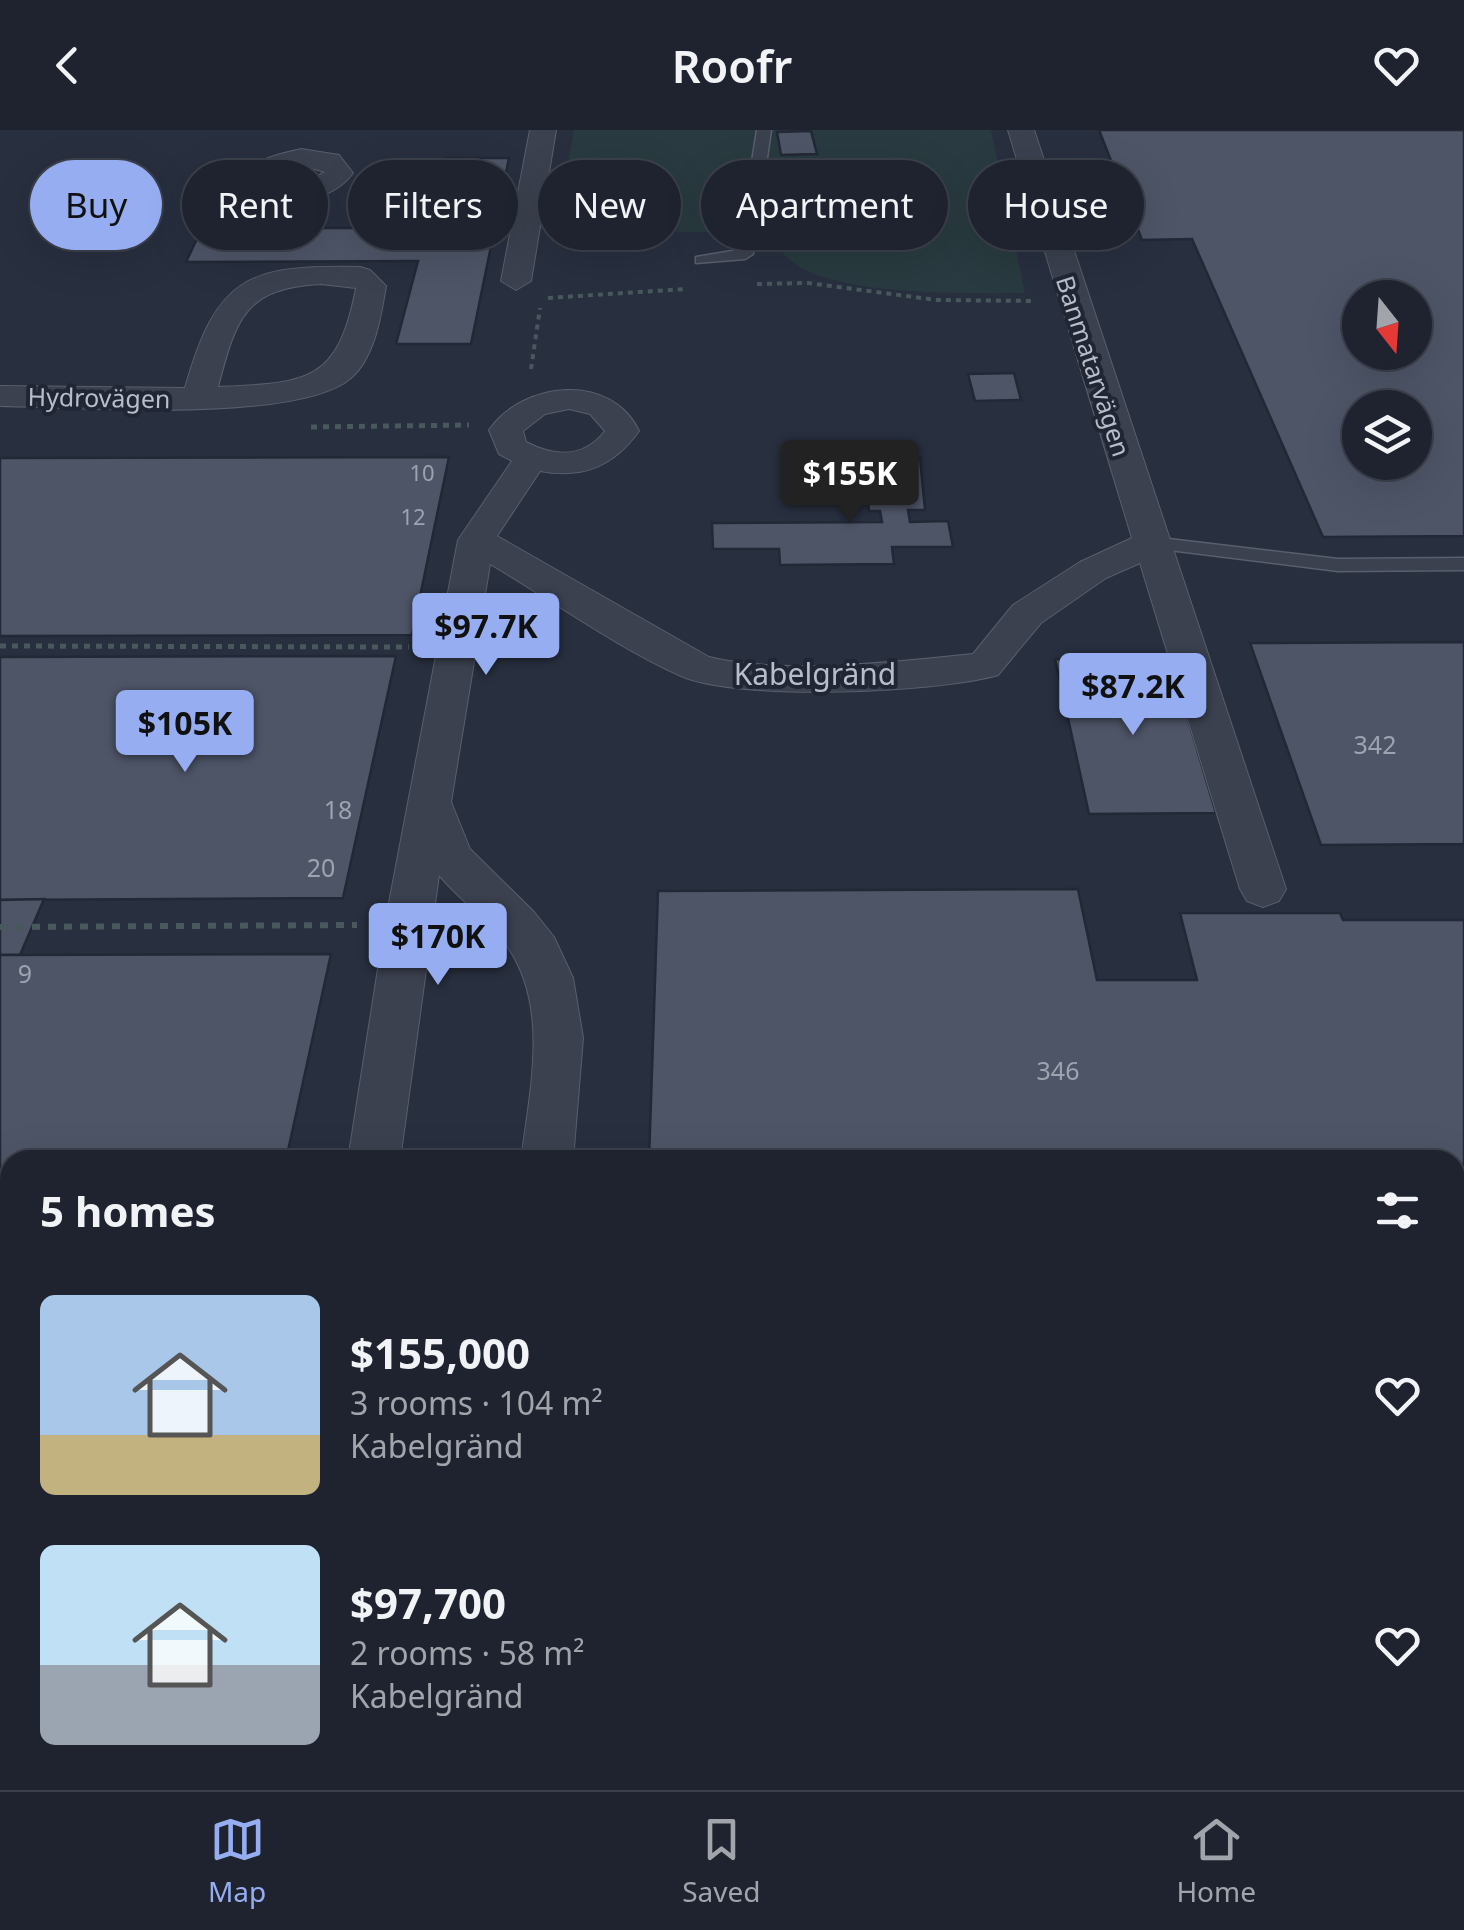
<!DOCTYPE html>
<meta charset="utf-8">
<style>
:root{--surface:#1e232f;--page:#262b37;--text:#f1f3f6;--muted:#a1a4aa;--line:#3c404b;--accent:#96aef1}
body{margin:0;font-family:"Noto Sans",sans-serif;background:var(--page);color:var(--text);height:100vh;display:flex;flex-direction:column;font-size:38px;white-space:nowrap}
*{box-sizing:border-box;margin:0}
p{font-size:32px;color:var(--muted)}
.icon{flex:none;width:55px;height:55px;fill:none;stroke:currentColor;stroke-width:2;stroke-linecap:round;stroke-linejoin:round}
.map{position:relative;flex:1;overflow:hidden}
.sheet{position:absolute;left:0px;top:1020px;width:1465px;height:640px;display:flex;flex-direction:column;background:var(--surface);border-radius:30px 30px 0 0;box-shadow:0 10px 40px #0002,0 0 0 2px var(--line)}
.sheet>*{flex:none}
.guide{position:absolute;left:30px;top:30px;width:1405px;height:90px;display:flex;gap:20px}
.needle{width:65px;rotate:163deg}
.fabs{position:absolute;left:1342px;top:150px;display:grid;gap:20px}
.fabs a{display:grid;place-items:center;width:90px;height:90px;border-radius:50%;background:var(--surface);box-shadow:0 10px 40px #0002,0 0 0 2px var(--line);font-size:50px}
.price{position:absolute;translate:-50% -85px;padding:0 22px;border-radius:10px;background:var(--accent);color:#111;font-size:32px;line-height:65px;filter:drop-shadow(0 2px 5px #0008)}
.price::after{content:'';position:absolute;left:50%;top:60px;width:30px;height:22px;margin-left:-15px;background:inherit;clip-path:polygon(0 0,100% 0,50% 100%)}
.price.active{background:#222;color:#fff}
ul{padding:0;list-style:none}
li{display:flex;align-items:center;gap:30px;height:250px;padding:0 40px}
li span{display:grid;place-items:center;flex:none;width:280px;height:200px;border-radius:15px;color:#555}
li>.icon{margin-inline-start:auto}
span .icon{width:120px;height:120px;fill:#fffc;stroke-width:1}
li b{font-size:42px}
h2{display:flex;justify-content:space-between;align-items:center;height:120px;padding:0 40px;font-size:42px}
.pill{padding:0 35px;border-radius:45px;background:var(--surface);box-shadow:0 10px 40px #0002,0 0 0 2px var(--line);font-size:35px;line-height:90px}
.pill.active{background:var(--accent);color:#111}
header{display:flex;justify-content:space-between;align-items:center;height:130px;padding:0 40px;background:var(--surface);font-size:45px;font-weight:600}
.menu{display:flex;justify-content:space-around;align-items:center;height:140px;border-top:2px solid var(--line);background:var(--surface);font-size:28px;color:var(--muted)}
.menu a{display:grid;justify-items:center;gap:5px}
.menu .active{color:var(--accent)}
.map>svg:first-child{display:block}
</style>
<header><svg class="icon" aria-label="back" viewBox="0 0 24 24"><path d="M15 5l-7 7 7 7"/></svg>Roofr<svg class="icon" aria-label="heart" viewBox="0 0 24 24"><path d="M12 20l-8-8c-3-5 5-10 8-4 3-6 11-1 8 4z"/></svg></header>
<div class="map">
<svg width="1464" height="1660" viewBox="0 0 1464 1660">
<rect width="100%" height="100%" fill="#282f3f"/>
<!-- green -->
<path fill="#293b40" d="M574 0H991L1025 163C963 163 859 166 803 139 789 132 774 113 762 103L556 100Z"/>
<!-- building -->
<g fill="#4e5567" stroke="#222836" stroke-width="2.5" fill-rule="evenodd">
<path d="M1099 0H1464V406L1323 407 1192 109 1142 110ZM1360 168H1415V222H1360ZM1360 278H1415V332H1360Z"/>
<polygon points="811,1 817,24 781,25 777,2"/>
<polygon points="445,28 509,28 471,214 396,214 418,131 186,132 202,98 427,98"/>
<polygon points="782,34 814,34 818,61 784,62"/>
<polygon points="1014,243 1021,270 975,271 968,244"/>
<polygon points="449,327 412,505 0,506 0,328"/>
<polygon points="920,328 925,380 908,380 910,392 948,391 953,417 892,417 894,434 780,435 779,419 713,419 712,393 882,392 880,381 869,381 864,331"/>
<polygon points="1464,512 1464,714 1321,715 1250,513"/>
<polygon points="396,526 343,768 0,770 0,527"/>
<polygon points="1055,529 1170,529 1216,683 1089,684"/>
<polygon points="1078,759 1097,850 1197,850 1180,783 1340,783 1343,790 1464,790 1464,1265 1455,1265 1455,1030 649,1030 658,761"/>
<polygon points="44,769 20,825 0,825 0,770"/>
<polygon points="331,824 286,1030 10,1030 10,1187 0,1187 0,825"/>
</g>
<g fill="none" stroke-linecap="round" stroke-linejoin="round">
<defs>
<g id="service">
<polygon points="757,0 771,0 753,124 745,129 696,133 696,127 738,120"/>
<polygon points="1152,407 1338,429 1464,428 1464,440 1338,441 1145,417 1142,413"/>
</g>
<g id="minor">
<polygon points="530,0 556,0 531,151 516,160 501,151"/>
<path d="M1008 0H1034L1286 759 1279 771 1263 777 1247 771 1240 759 1140 433 1106 448 1041 493 998 545C936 563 738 571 681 546 618 518 550 469 490 434L451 672 470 719 534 782 554 807 573 848 583 908 573 1030H521C530 959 551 873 504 812 485 787 459 769 439 745L400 1030H348L385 794 458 410 512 331 499 324 489 300C523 251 611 242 639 301 614 336 583 349 540 341L497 406 709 527C782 545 897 532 973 524L1013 475 1080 432 1132 408ZM569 279 590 284 605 301C584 328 555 327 526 312L523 301 545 284Z"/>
<path d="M301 19 339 25 353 43C331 73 289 74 255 66L242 47C259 27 277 25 301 19ZM301 35 325 42 305 53H274L271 48 280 40Z"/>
<path d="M360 137 370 140 386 156C381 186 375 227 351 248 298 294 73 277 0 276V256L185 258C217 146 247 135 360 137ZM321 154 356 158C338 253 307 253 218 257 236 188 245 158 321 154Z"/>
<rect x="0" y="1305" width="10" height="60"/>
<polygon points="584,1650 657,1650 653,1660 579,1660"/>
</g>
</defs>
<!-- service casing -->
<use href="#service" stroke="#595f6c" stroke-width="3"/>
<!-- minor casing -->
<use href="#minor" stroke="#595f6c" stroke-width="2"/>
<!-- path-far3 -->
<g stroke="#48585d" stroke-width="4" stroke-dasharray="5 5" stroke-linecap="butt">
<polyline points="757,154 808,153 937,170 1034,171"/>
<polyline points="548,168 685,159"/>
<polyline points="531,239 540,178"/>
</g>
<!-- path-far2 -->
<g stroke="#48585d" stroke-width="5" stroke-dasharray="6 6" stroke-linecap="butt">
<polyline points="311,297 469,295"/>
<polyline points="0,516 409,517"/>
</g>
<!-- path-far1 -->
<polyline stroke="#48585d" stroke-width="6" stroke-dasharray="8 8" stroke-linecap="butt" points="0,797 357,795"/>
<!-- path -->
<g stroke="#48585d" stroke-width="8" stroke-dasharray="10 10" stroke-linecap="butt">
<polyline points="0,1262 10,1262"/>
<polyline points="267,1660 269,1650"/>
</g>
<!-- service -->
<use href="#service" fill="#3b414f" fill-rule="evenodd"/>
<!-- minor -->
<use href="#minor" fill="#3b414f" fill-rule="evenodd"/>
</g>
<g text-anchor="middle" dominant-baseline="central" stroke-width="8" stroke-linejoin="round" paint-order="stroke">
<!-- far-number labels -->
<g font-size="22" fill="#9ea3b0">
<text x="422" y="342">10</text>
<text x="413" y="386">12</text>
</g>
<!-- far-street labels -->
<g font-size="25" fill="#b8bdc9" stroke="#202634">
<text transform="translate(1094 236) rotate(72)">Banmatarvägen</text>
<text transform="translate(99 267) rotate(1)">Hydrovägen</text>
</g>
<!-- number labels -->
<g font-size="25" fill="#9ea3b0">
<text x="1375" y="614">342</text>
<text x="338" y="679">18</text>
<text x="321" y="737">20</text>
<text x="25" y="843">9</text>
<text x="1058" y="940">346</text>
</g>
<!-- street labels -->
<g font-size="30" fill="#b8bdc9" stroke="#202634">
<text x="815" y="543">Kabelgränd</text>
</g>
</g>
</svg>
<div class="fabs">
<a><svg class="needle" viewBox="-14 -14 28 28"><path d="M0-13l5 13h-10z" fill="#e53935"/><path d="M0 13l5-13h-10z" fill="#a1a4aa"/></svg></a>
<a><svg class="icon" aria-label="layers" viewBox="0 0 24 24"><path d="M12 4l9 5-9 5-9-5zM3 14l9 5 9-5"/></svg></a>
</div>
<b class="price active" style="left:850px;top:395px">$155K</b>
<b class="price" style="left:486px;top:548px">$97.7K</b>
<b class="price" style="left:1133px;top:608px">$87.2K</b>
<b class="price" style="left:185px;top:645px">$105K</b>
<b class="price" style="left:438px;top:858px">$170K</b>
<div class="guide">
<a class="pill active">Buy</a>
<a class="pill">Rent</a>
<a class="pill">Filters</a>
<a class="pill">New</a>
<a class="pill">Apartment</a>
<a class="pill">House</a>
</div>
<section class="sheet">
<h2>5 homes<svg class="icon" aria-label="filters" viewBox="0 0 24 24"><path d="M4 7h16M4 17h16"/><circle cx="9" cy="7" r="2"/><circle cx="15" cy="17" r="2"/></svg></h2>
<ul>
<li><span style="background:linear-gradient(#a9c7e8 70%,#c2b280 0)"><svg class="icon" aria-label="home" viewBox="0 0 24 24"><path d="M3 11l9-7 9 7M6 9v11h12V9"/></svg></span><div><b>$155,000</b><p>3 rooms · 104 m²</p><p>Kabelgränd</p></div><svg class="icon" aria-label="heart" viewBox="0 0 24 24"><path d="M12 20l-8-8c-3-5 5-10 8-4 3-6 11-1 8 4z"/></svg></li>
<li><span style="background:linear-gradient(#bfe0f5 60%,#9aa5b1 0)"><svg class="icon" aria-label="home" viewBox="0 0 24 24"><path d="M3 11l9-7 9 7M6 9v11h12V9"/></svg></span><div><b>$97,700</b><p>2 rooms · 58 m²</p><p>Kabelgränd</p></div><svg class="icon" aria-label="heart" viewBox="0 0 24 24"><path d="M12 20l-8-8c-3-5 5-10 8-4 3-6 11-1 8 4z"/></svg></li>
</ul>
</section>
</div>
<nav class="menu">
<a class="active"><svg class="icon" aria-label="map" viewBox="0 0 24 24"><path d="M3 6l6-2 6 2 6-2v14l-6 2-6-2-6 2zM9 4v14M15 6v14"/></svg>Map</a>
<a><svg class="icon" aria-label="saved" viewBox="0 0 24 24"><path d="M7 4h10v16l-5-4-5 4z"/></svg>Saved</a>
<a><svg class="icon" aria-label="home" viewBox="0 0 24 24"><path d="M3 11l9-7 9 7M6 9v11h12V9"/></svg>Home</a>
</nav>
